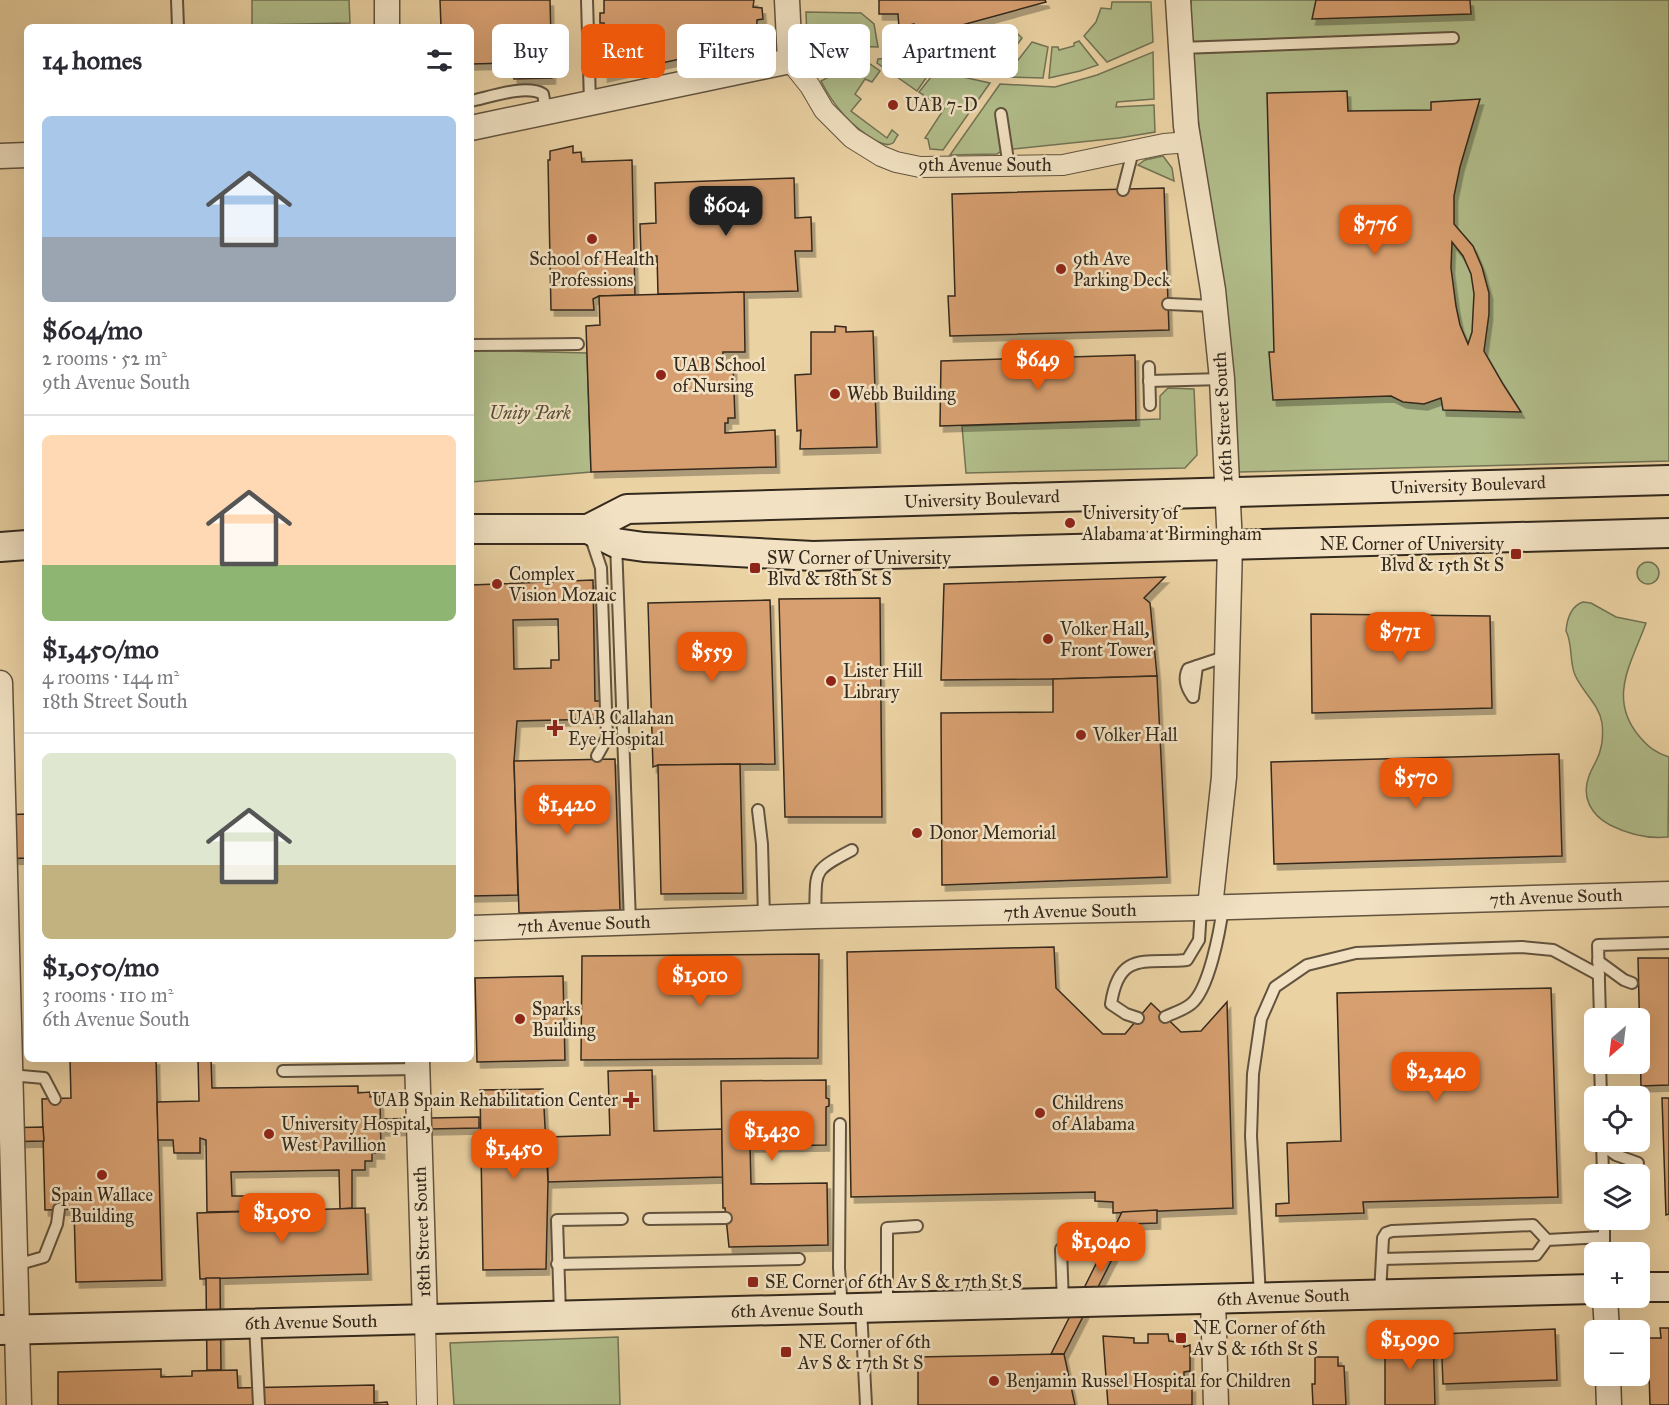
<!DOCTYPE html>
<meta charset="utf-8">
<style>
:root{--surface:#fff;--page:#f2f2f3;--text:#2b2b33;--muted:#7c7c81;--line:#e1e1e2;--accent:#ea580c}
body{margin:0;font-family:"IM FELL Great Primer",serif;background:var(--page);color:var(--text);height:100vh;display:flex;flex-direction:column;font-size:22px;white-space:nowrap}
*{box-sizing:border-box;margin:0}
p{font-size:20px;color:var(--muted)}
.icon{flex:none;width:33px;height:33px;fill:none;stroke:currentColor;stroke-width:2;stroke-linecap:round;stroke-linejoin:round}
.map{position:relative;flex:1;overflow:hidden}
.panel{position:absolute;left:24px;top:24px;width:450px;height:1038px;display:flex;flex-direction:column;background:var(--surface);border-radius:9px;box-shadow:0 6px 24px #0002}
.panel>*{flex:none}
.guide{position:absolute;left:492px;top:24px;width:570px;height:54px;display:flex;gap:12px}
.needle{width:39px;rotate:208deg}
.buttons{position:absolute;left:1584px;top:1008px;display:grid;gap:12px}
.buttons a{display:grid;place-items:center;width:66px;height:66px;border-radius:9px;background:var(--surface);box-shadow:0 6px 24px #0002;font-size:30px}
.price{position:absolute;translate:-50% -51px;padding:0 14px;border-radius:12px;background:var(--accent);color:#fff;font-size:20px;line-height:39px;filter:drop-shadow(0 2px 3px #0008)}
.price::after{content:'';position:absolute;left:50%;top:36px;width:18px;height:14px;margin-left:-9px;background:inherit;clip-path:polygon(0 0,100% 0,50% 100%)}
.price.selected{background:#222;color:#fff}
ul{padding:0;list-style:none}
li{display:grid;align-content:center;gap:12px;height:318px;padding:0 18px}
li+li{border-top:2px solid var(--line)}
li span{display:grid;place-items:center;height:186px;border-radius:9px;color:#555}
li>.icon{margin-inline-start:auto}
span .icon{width:108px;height:108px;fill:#fffc;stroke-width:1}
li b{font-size:26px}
h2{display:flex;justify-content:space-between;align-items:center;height:72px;padding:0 18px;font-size:26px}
.tag{padding:0 21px;border-radius:9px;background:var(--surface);box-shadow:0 6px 24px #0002;font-size:21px;line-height:54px}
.tag.selected{background:var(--accent);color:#fff}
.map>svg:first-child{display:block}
</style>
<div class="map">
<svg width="1669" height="1405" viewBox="0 0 1669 1405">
<defs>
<filter id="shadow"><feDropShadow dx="3.5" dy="6" stdDeviation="0" flood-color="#0004"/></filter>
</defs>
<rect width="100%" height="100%" fill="#ebd2a3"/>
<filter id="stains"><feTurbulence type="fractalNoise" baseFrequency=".00333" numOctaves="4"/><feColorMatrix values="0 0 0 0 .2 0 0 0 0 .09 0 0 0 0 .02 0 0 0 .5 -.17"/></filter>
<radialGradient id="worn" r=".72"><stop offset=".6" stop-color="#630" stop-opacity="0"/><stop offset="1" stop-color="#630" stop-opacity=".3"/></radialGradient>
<!-- green -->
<g fill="#b1bd8a" stroke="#727354" stroke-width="1.5">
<polygon points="252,0 349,0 350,23 252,25"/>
<polygon points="1191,0 1669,0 1669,461 1239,472 1223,315 1191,63"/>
<polygon points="1112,2 1151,2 1153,42 1107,62 1084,36 1096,22 1101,8 1111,9"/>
<polygon points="806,12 861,13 874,24 878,47 842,46 807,39"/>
<polygon points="1015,31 1022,38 995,75 964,68 930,54 955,50 1004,33 1007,37"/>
<polygon points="1079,41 1098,65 1080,71 1049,78 1052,47 1058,47 1059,50 1074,46 1074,43"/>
<polygon points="1032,42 1048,47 1043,78 1005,77"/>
<polygon points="1153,52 1154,99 1117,102 1116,107 1154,105 1155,132 1119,138 1003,150 997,154 950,155 1000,84 1055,87 1097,75"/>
<polygon points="918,56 935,65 917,91 877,63 878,59"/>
<path d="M863 59 880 71 872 82 865 79 855 94 861 99 851 111 887 138 892 130 898 135C896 137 895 141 893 143 887 147 880 143 875 140 851 126 833 105 821 81Z"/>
<polygon points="939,67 963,77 990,83 943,150 930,149 928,139 925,138 944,109 919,92"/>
<polygon points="1163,156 1172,168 1174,181 1138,165 1145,160"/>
<polygon points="471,350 587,353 591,472 471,482"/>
<polygon points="1168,388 1194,389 1197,455 1185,468 966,473 962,426 1160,419 1160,396"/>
<circle cx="1648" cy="573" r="11"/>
<path d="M1583 602 1591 603 1616 617 1646 623C1632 662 1607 698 1639 736 1648 747 1656 753 1669 757L1668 837C1648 839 1628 834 1610 825 1591 815 1581 797 1589 776 1592 767 1598 760 1600 751 1603 742 1603 732 1602 723 1599 704 1583 693 1575 675 1569 661 1573 644 1566 631 1567 619 1571 606 1583 602Z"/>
<polygon points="618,1337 620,1405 454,1405 450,1343"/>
</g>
<!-- building -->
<g fill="#d79f6f" stroke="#34291d" stroke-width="1.5" fill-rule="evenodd" filter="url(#shadow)">
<polygon points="440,0 550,0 552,78 514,79 513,63 471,64 471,27 441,27"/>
<polygon points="604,0 754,0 753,7 762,8 763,19 757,20 756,42 604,76 604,23 600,23 600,13 604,13"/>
<polygon points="879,0 1045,0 1046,2 918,37 914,24 899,28 898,14 879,14"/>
<polygon points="1316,0 1470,0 1471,14 1312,19"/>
<path d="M1347 91 1348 111 1431 110V102L1480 99 1460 167 1454 196V224L1473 246 1482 267 1489 293V314L1484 351 1503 384 1521 412 1443 410 1441 398 1424 404 1403 402 1391 396 1273 400 1269 352H1274L1267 93ZM1452 242 1463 256 1471 274 1474 294 1472 332 1468 344 1460 325 1456 306 1451 268Z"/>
<polygon points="573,146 573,153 581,152 582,162 632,160 635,295 599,296 593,299 594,310 551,310 548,160 550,160 550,151"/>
<polygon points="794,178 795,218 811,217 812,251 795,251 798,291 658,294 657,256 641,256 640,224 656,223 655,183"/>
<polygon points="1164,188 1169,330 950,336 948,296 955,296 952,194"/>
<polygon points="744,292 745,352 723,352 723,361 727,361 727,364 733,366 735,418 728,418 728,423 725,423 725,433 775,430 776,467 591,472 586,326 600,325 599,296"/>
<polygon points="835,326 846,327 846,332 873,331 877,447 800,449 801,430 797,431 795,375 811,374 811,332 835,332"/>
<polygon points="1135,355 1136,420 940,426 941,361"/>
<polygon points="1165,577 1144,598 1150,603 1157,676 1053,679 941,680 944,584"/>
<path d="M593 580 595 701H600L601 719 517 721 514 761 518 895 471 896V585ZM558 619 559 660H551V668L514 669 513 620Z"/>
<polygon points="880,598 882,817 785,817 779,599"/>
<polygon points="770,600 775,764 658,765 653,767 648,603"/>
<polygon points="1311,614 1490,616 1492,708 1312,713"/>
<polygon points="1157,676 1167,877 942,885 941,713 1053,712 1053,679"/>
<polygon points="1559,754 1562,856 1274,864 1271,762"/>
<polygon points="615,759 620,910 519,913 514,761"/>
<polygon points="740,764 743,893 661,894 658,765"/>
<polygon points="27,814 27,858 0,859 0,815"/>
<polygon points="1054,947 1056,988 1103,1034 1125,1034 1151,1003 1181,1032 1201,1031 1227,1002 1233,1208 1113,1213 1113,1202 1095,1201 1095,1192 851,1197 847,952"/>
<polygon points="819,954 818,1058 581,1060 582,956"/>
<polygon points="1638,958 1669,958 1669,1085 1641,1086"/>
<polygon points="563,976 565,1060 477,1062 475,978"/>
<polygon points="1551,988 1558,1197 1363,1202 1364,1213 1276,1216 1276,1204 1289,1203 1287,1143 1341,1141 1337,993"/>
<polygon points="70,1059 156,1059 162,1280 76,1282 74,1209 45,1210 42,1099 71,1098"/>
<polygon points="198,1059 211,1059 212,1088 358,1086 358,1093 370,1092 370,1097 380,1096 381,1153 372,1153 372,1161 365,1161 365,1170 352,1170 352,1208 340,1209 339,1170 231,1172 232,1196 256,1196 257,1211 207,1212 206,1140 200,1138 200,1153 174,1153 173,1140 158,1140 157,1102 199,1101"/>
<polygon points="652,1070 654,1131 722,1129 723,1177 548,1182 547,1137 610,1135 608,1071"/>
<polygon points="826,1080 826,1098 829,1099 829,1106 826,1107 826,1145 750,1146 751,1184 827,1183 828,1245 729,1247 725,1208 723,1208 721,1081"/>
<polygon points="543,1089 548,1182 546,1269 483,1270 480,1090"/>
<polygon points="1662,1098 1669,1098 1669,1214 1666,1215"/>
<polygon points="479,1117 479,1128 380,1130 380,1119"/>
<polygon points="43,1127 44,1141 0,1142 0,1128"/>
<polygon points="365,1208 368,1274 200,1279 197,1213"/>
<polygon points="1157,1210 1157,1223 1130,1224 1064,1354 1051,1354 1122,1212"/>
<polygon points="206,1278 220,1278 221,1370 207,1370"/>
<polygon points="1660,1328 1669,1328 1669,1405 1650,1405 1648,1338 1661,1338"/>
<polygon points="1555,1329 1557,1380 1443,1384 1441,1334"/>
<polygon points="1148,1334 1168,1334 1169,1341 1184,1343 1184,1347 1190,1345 1190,1371 1184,1372 1184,1387 1192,1386 1192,1405 1108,1405 1103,1336 1134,1338 1134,1343 1148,1343"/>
<polygon points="1433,1336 1435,1405 1385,1405 1385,1338"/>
<polygon points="1064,1354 1075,1405 918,1405 918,1357"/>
<polygon points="1315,1357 1338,1357 1338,1366 1344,1366 1346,1405 1313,1405 1312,1384 1315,1384"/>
<polygon points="161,1369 161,1377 192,1376 192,1371 237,1370 238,1388 374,1385 374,1403 387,1402 388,1405 58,1405 58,1372"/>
</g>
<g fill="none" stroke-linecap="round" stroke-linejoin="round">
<defs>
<g id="service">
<polyline points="177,0 178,27"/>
<polyline points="587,0 590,102"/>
<polyline points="1180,48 1453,38"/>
<path d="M471 101C490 97 526 84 543 94L546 111"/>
<polyline points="1001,114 1009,167"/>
<polyline points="1123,190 1133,151"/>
<polyline points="1168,304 1214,306"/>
<polyline points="471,345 578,344"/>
<polyline points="1149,367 1150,405"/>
<polyline points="1149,381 1222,379"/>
<polyline points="590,535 601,568 607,738 597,756"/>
<polyline points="616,543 630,922"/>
<path d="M1193 697C1187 689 1183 679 1188 669L1227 656"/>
<polyline points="1193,697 1197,666"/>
<polyline points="758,810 762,844 764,917"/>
<path d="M815 916C817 870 810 872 852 850"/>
<polyline points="1598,961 1624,980 1632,983"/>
<path d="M1165 1017C1173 1013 1184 1010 1191 1004 1209 990 1220 930 1223 907"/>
<path d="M1138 1018 1126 1014 1111 1004C1119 950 1146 964 1187 960L1199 940 1201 908"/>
<polyline points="1600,1018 1598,945 1669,943"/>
<polyline points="1600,1064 1601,1096"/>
<polyline points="283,1071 417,1069"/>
<polyline points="10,1075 44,1078 55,1099"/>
<polyline points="840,1124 839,1268 842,1309"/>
<polyline points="1602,1142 1603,1174"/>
<polyline points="1602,1145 1616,1155 1638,1163"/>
<polyline points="649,1219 726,1218"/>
<polyline points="1604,1220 1604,1252"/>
<polyline points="1061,1249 1063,1303"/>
<polyline points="1382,1259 1536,1255 1547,1240 1604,1237"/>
<polyline points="557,1264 799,1259"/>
<polyline points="16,1265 44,1257 57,1224 59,1209"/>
<polyline points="1380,1294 1383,1238 1386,1233 1392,1231 1533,1225 1547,1240"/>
<polyline points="1260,1296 1251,1136 1253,1074 1261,1019 1275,987 1307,965 1356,953 1432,950 1522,947 1553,950 1599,975"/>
<polyline points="887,1307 887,1228 917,1226"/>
<polyline points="861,1309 866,1405"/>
<polyline points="560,1314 557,1220 622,1219"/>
<polyline points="255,1324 259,1405"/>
</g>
<g id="minor">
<polyline points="790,61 810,86 824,110 852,138 881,156 896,162 920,167 1063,165 1164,144 1189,142"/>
<polyline points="425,1320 427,1405"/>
</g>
<g id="tertiary">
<polyline points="387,0 387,27"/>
<polyline points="1178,0 1186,126 1213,290 1222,379 1230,545 1224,777 1210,907"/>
<polyline points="471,128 790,61 787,0"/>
<polyline points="0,156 27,155"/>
<polyline points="0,683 19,1405"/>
<polyline points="471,928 815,916 1198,908 1669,894"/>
<polyline points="417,1059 425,1320"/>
<polyline points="1605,1298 1607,1330"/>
<polyline points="1213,1299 1216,1405"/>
<polyline points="1608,1376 1609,1405"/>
</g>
<g id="secondary">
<polyline points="471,529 588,529 627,509 1669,480"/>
<polyline points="588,529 616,543 644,547 813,556 1669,533"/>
<polyline points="0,547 27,545"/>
<polyline points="1640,1287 1669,1287"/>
<polyline points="0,1330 1594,1289"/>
</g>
</defs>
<!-- service casing -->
<use href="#service" stroke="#62533e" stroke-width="14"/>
<!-- minor casing -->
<use href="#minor" stroke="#62533e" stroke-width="22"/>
<!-- tertiary casing -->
<use href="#tertiary" stroke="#62533e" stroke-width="27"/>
<!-- secondary casing -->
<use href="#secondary" stroke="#34291d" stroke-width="32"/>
<!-- service -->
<use href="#service" stroke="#f2e2c3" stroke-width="10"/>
<!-- minor -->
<use href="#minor" stroke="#f2e2c3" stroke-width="20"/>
<!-- tertiary -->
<use href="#tertiary" stroke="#f2e2c3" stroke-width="24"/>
<!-- secondary -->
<use href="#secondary" stroke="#f2e2c3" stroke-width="28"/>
</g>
<!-- markers -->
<g fill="#8f2418" stroke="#f2e2c3" stroke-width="2">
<circle cx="893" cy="105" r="6"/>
<circle cx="592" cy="239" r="6"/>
<circle cx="1061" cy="269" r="6"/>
<circle cx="661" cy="375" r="6"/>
<circle cx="835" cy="394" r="6"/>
<circle cx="1070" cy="523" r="6"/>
<rect x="1510" y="548" width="12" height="12" rx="3"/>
<rect x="749" y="562" width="12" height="12" rx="3"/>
<circle cx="497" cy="584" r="6"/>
<circle cx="1048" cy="639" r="6"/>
<circle cx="831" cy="681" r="6"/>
<path d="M552 719h6v6h6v6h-6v6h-6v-6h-6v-6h6z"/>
<circle cx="1081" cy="735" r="6"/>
<circle cx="917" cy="833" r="6"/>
<circle cx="520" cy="1019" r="6"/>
<path d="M628 1091h6v6h6v6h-6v6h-6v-6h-6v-6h6z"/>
<circle cx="1040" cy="1113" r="6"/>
<circle cx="269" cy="1134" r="6"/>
<circle cx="102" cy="1175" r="6"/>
<rect x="747" y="1276" width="12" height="12" rx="3"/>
<rect x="1175" y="1332" width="12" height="12" rx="3"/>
<rect x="780" y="1346" width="12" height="12" rx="3"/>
<circle cx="994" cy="1381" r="6"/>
</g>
<g text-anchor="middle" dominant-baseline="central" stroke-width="5" stroke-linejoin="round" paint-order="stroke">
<!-- poi labels -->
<g font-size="18" fill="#34291d" stroke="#f2e2c3" text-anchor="start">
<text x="905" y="105">UAB 7-D</text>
<text x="592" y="259" text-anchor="middle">School of Health<tspan x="592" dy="21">Professions</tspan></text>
<text x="1073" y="259">9th Ave<tspan x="1073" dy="21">Parking Deck</tspan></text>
<text x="673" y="365">UAB School<tspan x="673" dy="21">of Nursing</tspan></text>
<text x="847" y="394">Webb Building</text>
<text x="1082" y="513">University of<tspan x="1082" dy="21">Alabama at Birmingham</tspan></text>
<text x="1504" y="544" text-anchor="end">NE Corner of University<tspan x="1504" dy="21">Blvd &amp; 15th St S</tspan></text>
<text x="767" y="558">SW Corner of University<tspan x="767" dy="21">Blvd &amp; 18th St S</tspan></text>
<text x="509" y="574">Complex<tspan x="509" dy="21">Vision Mozaic</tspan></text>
<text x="1060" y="629">Volker Hall,<tspan x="1060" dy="21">Front Tower</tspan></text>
<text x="843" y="671">Lister Hill<tspan x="843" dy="21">Library</tspan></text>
<text x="568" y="718">UAB Callahan<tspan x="568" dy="21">Eye Hospital</tspan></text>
<text x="1093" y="735">Volker Hall</text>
<text x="929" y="833">Donor Memorial</text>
<text x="532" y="1009">Sparks<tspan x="532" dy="21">Building</tspan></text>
<text x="618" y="1100" text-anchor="end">UAB Spain Rehabilitation Center</text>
<text x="1052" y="1103">Childrens<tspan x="1052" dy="21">of Alabama</tspan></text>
<text x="281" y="1124">University Hospital,<tspan x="281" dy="21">West Pavillion</tspan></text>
<text x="102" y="1195" text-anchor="middle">Spain Wallace<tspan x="102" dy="21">Building</tspan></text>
<text x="765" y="1282">SE Corner of 6th Av S &amp; 17th St S</text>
<text x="1193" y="1328">NE Corner of 6th<tspan x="1193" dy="21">Av S &amp; 16th St S</tspan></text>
<text x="798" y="1342">NE Corner of 6th<tspan x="798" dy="21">Av S &amp; 17th St S</tspan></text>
<text x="1006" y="1381">Benjamin Russel Hospital for Children</text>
</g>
<!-- street labels -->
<g font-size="18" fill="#34291d" stroke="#f2e2c3">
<text x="985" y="165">9th Avenue South</text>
<text transform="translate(1223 417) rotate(-93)">16th Street South</text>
<text transform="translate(1468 485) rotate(-2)">University Boulevard</text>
<text transform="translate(982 499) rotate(-2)">University Boulevard</text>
<text transform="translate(1556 897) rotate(-2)">7th Avenue South</text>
<text transform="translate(1070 911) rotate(-1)">7th Avenue South</text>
<text transform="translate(584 924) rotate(-2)">7th Avenue South</text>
<text transform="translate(422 1232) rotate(-92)">18th Street South</text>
<text transform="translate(1283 1297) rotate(-2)">6th Avenue South</text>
<text transform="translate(797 1310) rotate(-1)">6th Avenue South</text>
<text transform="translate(311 1322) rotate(-1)">6th Avenue South</text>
</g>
<!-- park labels -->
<g font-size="18" font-style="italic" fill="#534e38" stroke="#f2e2c3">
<text x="530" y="413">Unity Park</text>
</g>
</g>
<rect width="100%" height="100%" filter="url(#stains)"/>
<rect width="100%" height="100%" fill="url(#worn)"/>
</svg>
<div class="buttons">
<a><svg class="needle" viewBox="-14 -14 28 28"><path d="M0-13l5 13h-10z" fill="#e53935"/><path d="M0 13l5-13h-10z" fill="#7c7c81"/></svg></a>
<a><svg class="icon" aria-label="locate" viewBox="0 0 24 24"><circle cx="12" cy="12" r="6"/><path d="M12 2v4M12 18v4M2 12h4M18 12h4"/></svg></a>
<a><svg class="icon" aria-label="layers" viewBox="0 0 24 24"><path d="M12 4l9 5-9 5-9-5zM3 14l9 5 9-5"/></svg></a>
<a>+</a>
<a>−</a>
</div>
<b class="price selected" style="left:726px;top:237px">$604</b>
<b class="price" style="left:1375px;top:256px">$776</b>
<b class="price" style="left:1038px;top:391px">$649</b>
<b class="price" style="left:1400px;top:663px">$771</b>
<b class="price" style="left:712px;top:683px">$559</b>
<b class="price" style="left:1416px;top:809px">$570</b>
<b class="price" style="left:567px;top:836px">$1,420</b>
<b class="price" style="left:700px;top:1007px">$1,010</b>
<b class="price" style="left:1436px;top:1103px">$2,240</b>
<b class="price" style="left:772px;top:1162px">$1,430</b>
<b class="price" style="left:514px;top:1180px">$1,450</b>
<b class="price" style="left:282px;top:1244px">$1,050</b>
<b class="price" style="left:1101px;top:1273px">$1,040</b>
<b class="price" style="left:1410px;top:1371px">$1,090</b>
<div class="guide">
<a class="tag">Buy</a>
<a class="tag selected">Rent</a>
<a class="tag">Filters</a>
<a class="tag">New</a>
<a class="tag">Apartment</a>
</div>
<section class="panel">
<h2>14 homes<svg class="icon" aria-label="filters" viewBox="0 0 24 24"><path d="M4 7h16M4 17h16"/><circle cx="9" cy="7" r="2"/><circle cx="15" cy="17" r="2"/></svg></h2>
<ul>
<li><span style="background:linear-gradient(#a9c7e8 65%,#9aa5b1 0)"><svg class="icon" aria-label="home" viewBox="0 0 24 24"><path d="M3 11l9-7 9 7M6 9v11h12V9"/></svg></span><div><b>$604/mo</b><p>2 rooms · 52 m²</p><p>9th Avenue South</p></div></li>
<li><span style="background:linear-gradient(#ffd9b3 70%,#8fb573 0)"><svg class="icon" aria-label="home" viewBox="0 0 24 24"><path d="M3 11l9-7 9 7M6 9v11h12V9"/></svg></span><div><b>$1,450/mo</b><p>4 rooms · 144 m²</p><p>18th Street South</p></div></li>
<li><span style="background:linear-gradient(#dfe7d0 60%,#c2b280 0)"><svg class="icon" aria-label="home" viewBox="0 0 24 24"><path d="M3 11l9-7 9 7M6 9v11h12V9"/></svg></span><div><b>$1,050/mo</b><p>3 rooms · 110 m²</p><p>6th Avenue South</p></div></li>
</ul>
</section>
</div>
